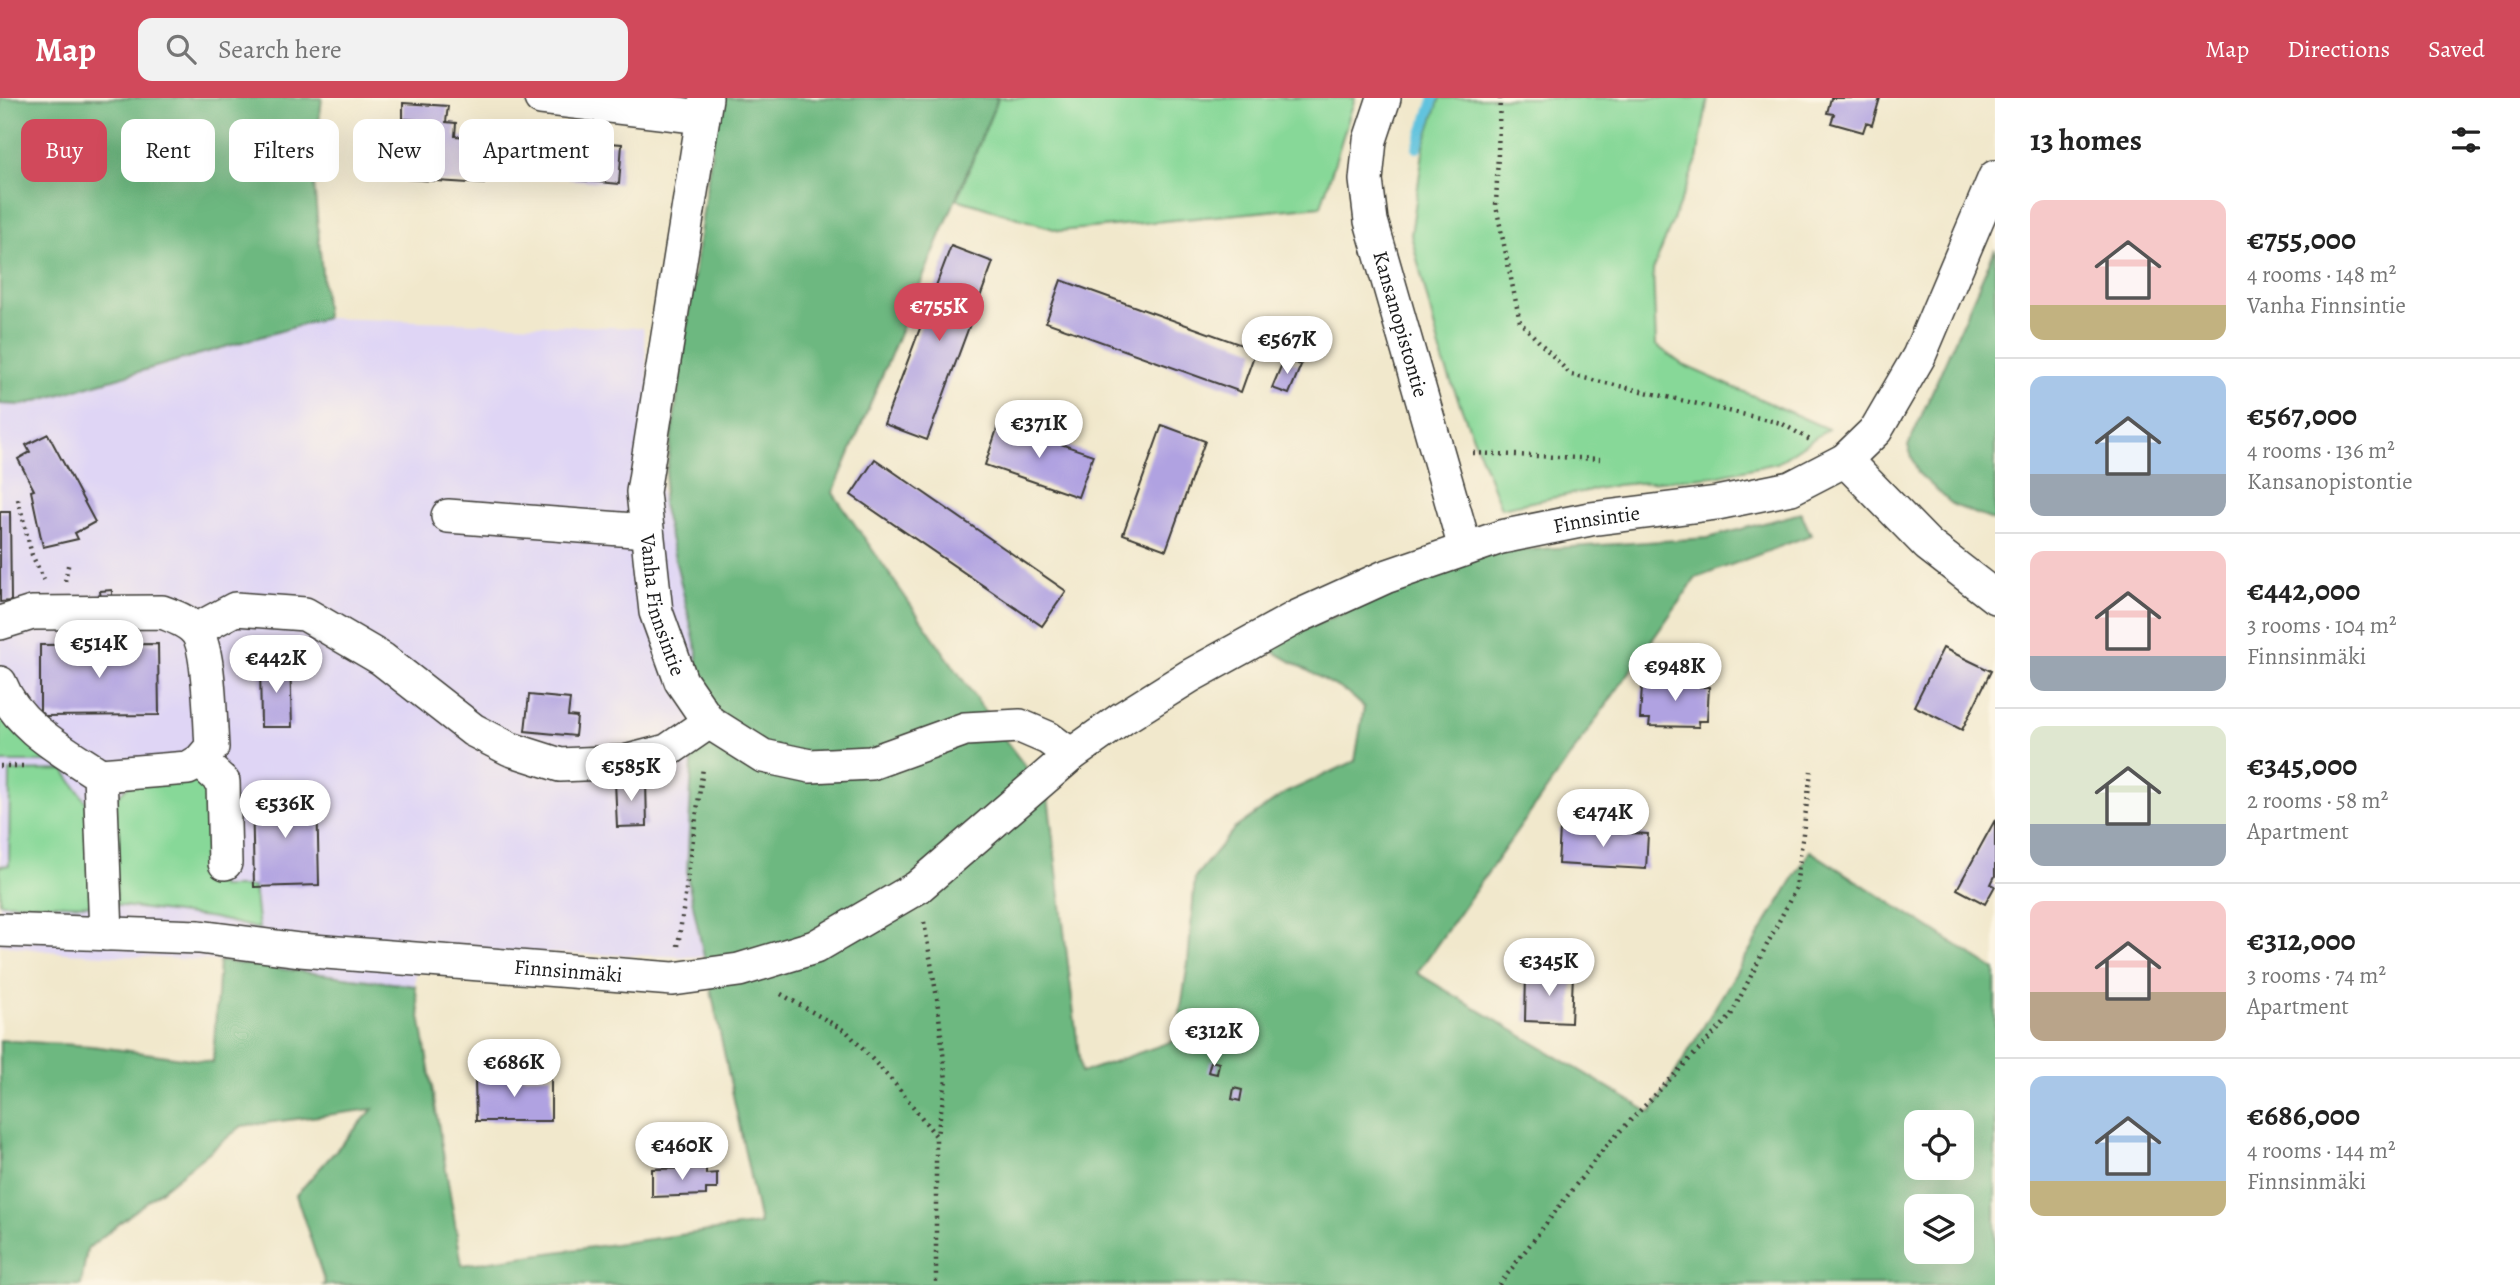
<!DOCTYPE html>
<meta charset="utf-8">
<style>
:root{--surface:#fff;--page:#f2f2f2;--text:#222;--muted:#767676;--line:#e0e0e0;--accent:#d1495b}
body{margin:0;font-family:Alegreya,serif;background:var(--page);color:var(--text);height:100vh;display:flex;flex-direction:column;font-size:26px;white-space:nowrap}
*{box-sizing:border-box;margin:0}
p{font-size:23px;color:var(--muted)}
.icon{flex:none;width:38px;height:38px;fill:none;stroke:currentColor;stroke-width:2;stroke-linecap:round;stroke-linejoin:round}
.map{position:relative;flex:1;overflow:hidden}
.drawer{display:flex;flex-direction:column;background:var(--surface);width:525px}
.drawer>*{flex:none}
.hud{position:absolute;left:21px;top:21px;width:665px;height:63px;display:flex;gap:14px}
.tools{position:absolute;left:1904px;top:1012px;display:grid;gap:14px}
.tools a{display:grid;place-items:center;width:70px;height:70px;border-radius:14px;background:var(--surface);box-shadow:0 7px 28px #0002;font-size:35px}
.price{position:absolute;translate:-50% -60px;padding:0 16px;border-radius:24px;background:#fff;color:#222;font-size:23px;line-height:46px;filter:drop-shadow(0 2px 4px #0008)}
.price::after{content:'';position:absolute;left:50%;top:42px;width:21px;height:16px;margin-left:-10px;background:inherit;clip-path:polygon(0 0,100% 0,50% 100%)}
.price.on{background:var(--accent);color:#fff}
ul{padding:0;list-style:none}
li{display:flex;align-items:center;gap:21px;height:175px;padding:0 35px}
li+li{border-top:2px solid var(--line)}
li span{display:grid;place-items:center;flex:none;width:196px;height:140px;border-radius:14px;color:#555}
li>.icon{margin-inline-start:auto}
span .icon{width:84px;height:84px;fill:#fffc;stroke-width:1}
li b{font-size:30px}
h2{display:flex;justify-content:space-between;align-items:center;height:84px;padding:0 35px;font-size:30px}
.pill{padding:0 24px;border-radius:14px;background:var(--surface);box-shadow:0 7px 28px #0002;font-size:24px;line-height:63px}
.pill.on{background:var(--accent);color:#fff}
header{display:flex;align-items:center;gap:42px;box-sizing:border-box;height:98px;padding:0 35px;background:var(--accent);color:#fff}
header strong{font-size:33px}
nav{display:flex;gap:38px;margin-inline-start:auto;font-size:24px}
.search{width:490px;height:63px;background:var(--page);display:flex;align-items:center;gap:18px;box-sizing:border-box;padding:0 24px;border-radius:14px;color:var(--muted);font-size:26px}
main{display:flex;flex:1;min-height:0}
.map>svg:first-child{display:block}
</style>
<header>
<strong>Map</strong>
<div class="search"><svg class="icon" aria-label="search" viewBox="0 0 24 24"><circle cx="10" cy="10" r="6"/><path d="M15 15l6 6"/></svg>Search here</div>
<nav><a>Map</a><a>Directions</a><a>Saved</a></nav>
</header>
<main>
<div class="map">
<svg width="1995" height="1187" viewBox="0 0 1995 1187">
<rect width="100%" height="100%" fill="#fcf5e5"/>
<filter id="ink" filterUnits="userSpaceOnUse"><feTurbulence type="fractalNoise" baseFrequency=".0143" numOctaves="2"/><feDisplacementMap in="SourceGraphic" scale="14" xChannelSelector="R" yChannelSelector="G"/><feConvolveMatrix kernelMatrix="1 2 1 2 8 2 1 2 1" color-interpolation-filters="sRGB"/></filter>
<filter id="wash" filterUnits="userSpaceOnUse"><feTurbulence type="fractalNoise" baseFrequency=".00686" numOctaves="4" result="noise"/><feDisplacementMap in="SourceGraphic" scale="28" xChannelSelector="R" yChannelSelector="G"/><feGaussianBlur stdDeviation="1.57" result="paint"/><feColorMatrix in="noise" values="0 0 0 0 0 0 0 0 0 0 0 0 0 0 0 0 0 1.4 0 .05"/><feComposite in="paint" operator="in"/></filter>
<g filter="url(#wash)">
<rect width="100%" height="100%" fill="#f1e8cc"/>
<!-- built -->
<polygon fill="#dfd5f5" points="326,220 643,230 662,406 697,553 687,778 704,859 417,852 415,888 219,863 66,855 0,847 0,306 23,307"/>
<!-- green -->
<g fill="#87d898" stroke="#527a5a" stroke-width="2">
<polygon points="998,0 1355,0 1321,108 1060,133 957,101"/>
<polygon points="1440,0 1708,0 1697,62 1653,172 1656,247 1683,267 1828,331 1777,365 1715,378 1617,387 1501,410 1443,263 1411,137 1424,47"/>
<polygon points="0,616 51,664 0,664"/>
<polygon points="64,672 86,704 95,807 0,805 0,768 9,767 10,673"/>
<polygon points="196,679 215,695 220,789 254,789 259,831 214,820 116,807 114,702 128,688"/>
</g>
<!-- forest -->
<g fill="#6db880" stroke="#446a4e" stroke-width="2" fill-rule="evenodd">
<polygon points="0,0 322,0 313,74 326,220 23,307 0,306"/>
<path d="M719 0H998L833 395 1002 638 1048 698 1081 975 1176 942 1188 865 1195 779 1234 731 1285 695 1355 663 1364 609 1348 595 1263 548 1492 454 1708 440 1801 415 1811 437 1696 480 1417 875 1651 1015 1810 753 1995 872V1187H323L325 1185 296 1097 373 1011 242 1028 87 1151 81 1187H0V942L92 948 213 964 219 863 415 888 462 1167 760 1126 687 778 697 553 662 406ZM1916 1024H1962V1069H1916ZM1916 1108H1962V1153H1916Z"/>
<polygon points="1995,151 1995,423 1953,407 1918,375 1908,348"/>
</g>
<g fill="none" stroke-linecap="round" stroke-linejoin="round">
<!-- stream -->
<polyline stroke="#60c3de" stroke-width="10" points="1417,50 1434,0"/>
</g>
<g id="blocks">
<!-- building -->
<g fill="#b0a2e1">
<polygon points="1831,0 1880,0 1872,27 1866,25 1863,34 1831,25 1834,16 1827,15"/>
<polygon points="403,5 448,8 446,24 456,25 455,38 487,40 484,86 406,81 409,35 414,35 416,22 403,21"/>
<polygon points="571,42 622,46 619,86 568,81"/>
<polygon points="951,148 993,164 927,342 884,326"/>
<polygon points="1061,182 1256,252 1241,294 1046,224"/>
<polygon points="1284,261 1301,267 1289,296 1272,290"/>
<polygon points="999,325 1093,357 1078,399 985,367"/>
<polygon points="1162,327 1205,343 1166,452 1123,436"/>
<polygon points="48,336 95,424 75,435 78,441 43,449 31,393 34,392 18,361 30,354 26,347"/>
<polygon points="875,361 1066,493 1042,528 851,397"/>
<polygon points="0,414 10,414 11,503 0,504"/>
<polygon points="112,492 112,501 101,502 100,493"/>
<polygon points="158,546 159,617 40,618 40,547"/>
<polygon points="1943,550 1991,573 1962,632 1914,608"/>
<polygon points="260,564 290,564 292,629 261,629"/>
<polygon points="1652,581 1700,583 1700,589 1709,589 1707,623 1698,623 1699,629 1649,628 1650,621 1640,621 1642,588 1651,588"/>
<polygon points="529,597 570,601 568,618 577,619 575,638 525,633"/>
<polygon points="646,682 647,728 617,729 615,683"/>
<polygon points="317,695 319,787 254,789 252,696"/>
<polygon points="1995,722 1995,778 1991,786 1995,788 1985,806 1957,791"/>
<polygon points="1560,731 1648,736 1646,771 1558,766"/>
<polygon points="1526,875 1573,876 1571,925 1525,923"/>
<polygon points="1211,963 1219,965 1217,976 1208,974"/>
<polygon points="551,978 551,1023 476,1023 475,980"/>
<polygon points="1234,990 1242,992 1240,1003 1232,1001"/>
<polygon points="706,1070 706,1076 717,1075 717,1091 706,1091 706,1097 652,1099 652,1071"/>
</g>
</g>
</g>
<g filter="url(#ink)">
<use href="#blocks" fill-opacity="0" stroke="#3c3b36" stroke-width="2"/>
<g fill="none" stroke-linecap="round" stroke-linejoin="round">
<defs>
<g id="minor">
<polyline points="541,0 703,19"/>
<path id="s1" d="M706 0 643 394 656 514 681 583 709 624 763 658 810 668 871 665 965 631 1020 628 1048 640 1071 657"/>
<path id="s2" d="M1384 0 1370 42 1366 82 1371 123 1465 450"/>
<polyline points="1845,362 1928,447 1995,499"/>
<polyline points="448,418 647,433"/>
<path d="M0 525 32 515 162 514C173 518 187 523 195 532 210 548 210 625 212 649L200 663 188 670 100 677"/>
<polyline points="196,532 235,511 305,516 382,561 473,632 510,651 560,667 625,664 667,653 709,624"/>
<path d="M0 585C16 628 64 653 100 677L106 836"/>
<polyline points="200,663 223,684 225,765"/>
<path id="s3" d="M0 832 199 839 300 852 673 881 739 872 815 849 918 789 1071 657 1123 620 1190 578 1297 519 1385 479 1501 439 1590 421 1717 405 1791 390 1845 362 1876 332 1919 258 1995 79"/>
</g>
</defs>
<!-- minor casing -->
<use href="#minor" stroke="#3c3b36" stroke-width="36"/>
<!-- path -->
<g stroke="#3c3b36" stroke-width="4.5" stroke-dasharray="2 5" stroke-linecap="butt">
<polyline points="1500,0 1496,108 1520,224 1571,277 1781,325 1810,342"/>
<polyline points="1473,355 1600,361"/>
<polyline points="18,401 32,457 44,482"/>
<polyline points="65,483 69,463"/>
<polyline points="0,668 23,668"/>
<polyline points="924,824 937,900 946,982 937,1037"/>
<polyline points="678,848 703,670"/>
<polyline points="781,896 847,934 897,988 936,1038 936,1187"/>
<polyline points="1499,1187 1605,1049 1730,919 1796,790 1811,673"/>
</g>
<!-- minor -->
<use href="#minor" stroke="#fff" stroke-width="33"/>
</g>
</g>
<g text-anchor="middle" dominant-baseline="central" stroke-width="7" stroke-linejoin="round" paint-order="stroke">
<!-- street labels -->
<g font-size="21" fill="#1c1c1c" stroke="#fcf5e5">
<text stroke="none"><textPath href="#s2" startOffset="233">Kansanopistontie</textPath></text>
<text stroke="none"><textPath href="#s3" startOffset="1724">Finnsintie</textPath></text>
<text stroke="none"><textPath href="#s1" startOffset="514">Vanha Finnsintie</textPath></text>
<text stroke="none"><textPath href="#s3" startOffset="570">Finnsinmäki</textPath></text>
</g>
</g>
</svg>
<div class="tools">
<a><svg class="icon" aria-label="locate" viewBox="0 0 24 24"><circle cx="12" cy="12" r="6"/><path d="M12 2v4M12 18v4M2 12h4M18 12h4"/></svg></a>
<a><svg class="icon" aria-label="layers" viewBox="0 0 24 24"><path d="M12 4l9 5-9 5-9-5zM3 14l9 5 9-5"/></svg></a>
</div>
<b class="price on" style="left:939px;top:245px">€755K</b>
<b class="price" style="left:1287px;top:278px">€567K</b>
<b class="price" style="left:1039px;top:362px">€371K</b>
<b class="price" style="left:99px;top:582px">€514K</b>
<b class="price" style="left:276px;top:597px">€442K</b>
<b class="price" style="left:1675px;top:605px">€948K</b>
<b class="price" style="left:631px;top:705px">€585K</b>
<b class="price" style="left:285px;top:742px">€536K</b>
<b class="price" style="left:1603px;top:751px">€474K</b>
<b class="price" style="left:1549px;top:900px">€345K</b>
<b class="price" style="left:1214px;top:970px">€312K</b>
<b class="price" style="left:514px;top:1001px">€686K</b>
<b class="price" style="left:682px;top:1084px">€460K</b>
<div class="hud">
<a class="pill on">Buy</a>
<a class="pill">Rent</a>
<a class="pill">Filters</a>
<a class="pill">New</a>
<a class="pill">Apartment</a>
</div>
</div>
<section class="drawer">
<h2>13 homes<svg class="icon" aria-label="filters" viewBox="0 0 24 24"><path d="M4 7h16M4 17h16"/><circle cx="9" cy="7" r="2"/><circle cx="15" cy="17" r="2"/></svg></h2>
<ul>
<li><span style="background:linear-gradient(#f6c9c9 75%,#c2b280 0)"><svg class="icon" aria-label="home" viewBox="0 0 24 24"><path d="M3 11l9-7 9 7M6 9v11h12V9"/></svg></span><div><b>€755,000</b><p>4 rooms · 148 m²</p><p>Vanha Finnsintie</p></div></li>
<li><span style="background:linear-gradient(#a9c7e8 70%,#9aa5b1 0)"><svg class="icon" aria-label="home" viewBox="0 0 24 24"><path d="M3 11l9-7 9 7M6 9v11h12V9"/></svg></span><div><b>€567,000</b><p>4 rooms · 136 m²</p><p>Kansanopistontie</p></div></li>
<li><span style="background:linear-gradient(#f6c9c9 75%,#9aa5b1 0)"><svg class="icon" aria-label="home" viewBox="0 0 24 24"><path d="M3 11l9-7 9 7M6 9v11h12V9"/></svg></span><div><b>€442,000</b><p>3 rooms · 104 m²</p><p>Finnsinmäki</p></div></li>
<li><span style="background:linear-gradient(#dfe7d0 70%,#9aa5b1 0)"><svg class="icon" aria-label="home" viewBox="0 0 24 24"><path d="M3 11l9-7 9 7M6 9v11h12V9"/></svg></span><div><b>€345,000</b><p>2 rooms · 58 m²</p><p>Apartment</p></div></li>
<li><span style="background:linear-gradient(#f6c9c9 65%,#b9a48a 0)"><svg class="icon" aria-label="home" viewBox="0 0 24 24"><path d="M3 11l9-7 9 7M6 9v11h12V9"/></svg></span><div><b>€312,000</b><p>3 rooms · 74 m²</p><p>Apartment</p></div></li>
<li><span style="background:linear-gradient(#a9c7e8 75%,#c2b280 0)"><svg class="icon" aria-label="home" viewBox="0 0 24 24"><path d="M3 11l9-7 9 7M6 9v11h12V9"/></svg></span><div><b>€686,000</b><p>4 rooms · 144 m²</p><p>Finnsinmäki</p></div></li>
</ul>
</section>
</main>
